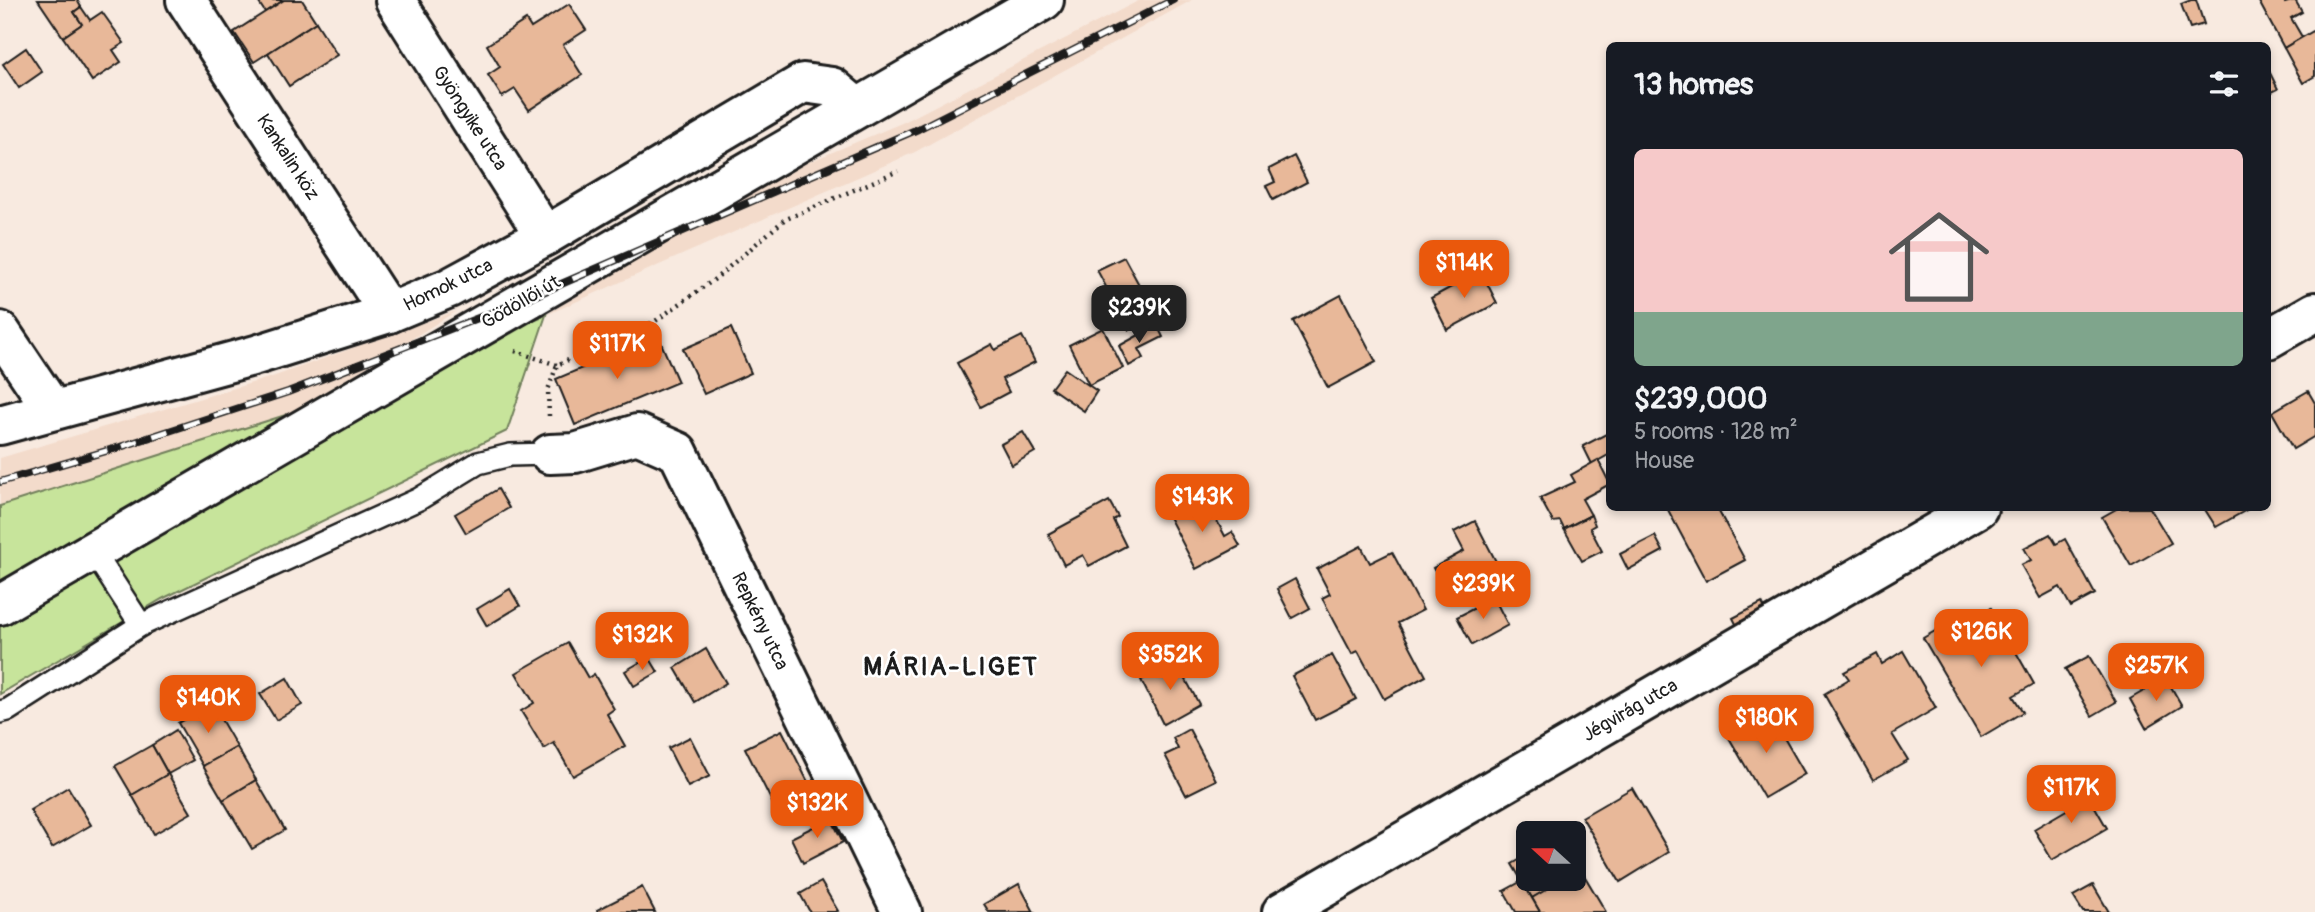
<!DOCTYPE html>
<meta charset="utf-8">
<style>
:root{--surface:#171b24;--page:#242831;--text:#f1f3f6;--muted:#9ea1a6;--line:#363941;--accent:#ea580c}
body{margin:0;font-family:Pangolin,sans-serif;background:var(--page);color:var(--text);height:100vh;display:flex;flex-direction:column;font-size:26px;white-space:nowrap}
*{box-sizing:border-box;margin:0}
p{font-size:23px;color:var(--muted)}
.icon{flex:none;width:38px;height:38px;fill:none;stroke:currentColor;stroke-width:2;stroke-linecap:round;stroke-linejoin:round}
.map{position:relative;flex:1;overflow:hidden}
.side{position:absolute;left:1606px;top:42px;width:665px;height:469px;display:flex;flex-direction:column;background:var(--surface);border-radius:10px;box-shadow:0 4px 10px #0003}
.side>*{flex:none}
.needle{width:46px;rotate:291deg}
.fabs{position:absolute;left:1516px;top:821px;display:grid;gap:14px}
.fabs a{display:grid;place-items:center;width:70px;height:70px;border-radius:10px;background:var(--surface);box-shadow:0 4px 10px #0003;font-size:35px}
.price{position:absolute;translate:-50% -60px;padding:0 16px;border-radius:14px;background:var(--accent);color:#fff;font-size:23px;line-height:46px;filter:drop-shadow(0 2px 4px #0008)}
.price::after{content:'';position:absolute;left:50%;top:42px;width:21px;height:16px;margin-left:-10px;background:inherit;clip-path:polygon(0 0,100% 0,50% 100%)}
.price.current{background:#222;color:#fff}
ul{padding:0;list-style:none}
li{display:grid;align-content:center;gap:14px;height:371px;padding:0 28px}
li+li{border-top:2px solid var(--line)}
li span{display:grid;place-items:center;height:217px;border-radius:10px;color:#555}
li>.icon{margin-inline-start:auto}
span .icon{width:126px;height:126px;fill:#fffc;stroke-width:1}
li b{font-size:30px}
h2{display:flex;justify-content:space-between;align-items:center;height:84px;padding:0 28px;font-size:30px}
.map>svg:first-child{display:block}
</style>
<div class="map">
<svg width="2315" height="912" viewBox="0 0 2315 912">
<rect width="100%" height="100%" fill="#f8eae0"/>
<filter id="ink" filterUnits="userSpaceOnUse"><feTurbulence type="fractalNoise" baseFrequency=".0143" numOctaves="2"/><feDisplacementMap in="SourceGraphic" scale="14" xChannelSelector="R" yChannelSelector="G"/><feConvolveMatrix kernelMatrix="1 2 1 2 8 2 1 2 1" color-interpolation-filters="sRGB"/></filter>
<g filter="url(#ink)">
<!-- built -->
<g fill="#f3dbcb">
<polygon points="1140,0 1192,0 915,152 546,315 759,183 904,122"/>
<polygon points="456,311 295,412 0,506 0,458 275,376"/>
</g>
<!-- green -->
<polygon fill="#c7e49b" stroke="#72805c" stroke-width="2" points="546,315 507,431 162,599 0,694 0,506 295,412"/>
<!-- building -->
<g fill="#e8b899" stroke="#1c1c1c" stroke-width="2">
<polygon points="38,0 77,0 81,7 74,12 82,24 63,37"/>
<polygon points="257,0 284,0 265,12"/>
<polygon points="284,0 302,0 316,22 254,62 234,32"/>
<polygon points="2191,0 2196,0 2204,24 2190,28 2181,4"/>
<polygon points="2258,0 2284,0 2285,3 2295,0 2302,12 2291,18 2302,37 2284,48"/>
<polygon points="569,4 586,30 563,45 582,75 529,110 515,89 502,97 488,75 500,67 487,45 526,20 531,28"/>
<polygon points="81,7 90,20 102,12 124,43 113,50 121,62 92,81 63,37 82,24 74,12"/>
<polygon points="316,22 337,55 289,86 268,53"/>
<polygon points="2315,30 2315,76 2303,83 2284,48"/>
<polygon points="26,48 42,72 19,88 3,64"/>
<polygon points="2268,69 2278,89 2268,94"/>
<polygon points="1294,156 1307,182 1273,200 1266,186 1275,182 1269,169"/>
<polygon points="1124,257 1156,316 1129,330 1097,270"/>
<polygon points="1481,271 1497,303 1447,330 1431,298"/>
<polygon points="1341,295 1376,362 1328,388 1293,321"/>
<polygon points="1157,325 1163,337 1139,349 1144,358 1129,366 1119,346"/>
<polygon points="731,328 751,373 704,394 683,349"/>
<polygon points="1103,328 1123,368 1089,385 1069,345"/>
<polygon points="658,336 678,382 575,425 556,379"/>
<polygon points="1022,336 1035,362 1002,379 1009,392 981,407 957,363 992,344 995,350"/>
<polygon points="1065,369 1097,391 1084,411 1051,388"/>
<polygon points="2308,391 2315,403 2315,436 2293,449 2272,412"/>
<polygon points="1023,432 1035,452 1012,465 1001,444"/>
<polygon points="1608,433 1610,454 1592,464 1583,446"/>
<polygon points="1598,460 1610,484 1582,499 1591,515 1564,529 1560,521 1553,522 1540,498 1575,482 1571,475"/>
<polygon points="498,489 509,508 466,533 455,514"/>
<polygon points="1205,498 1225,536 1232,532 1240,546 1196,569 1169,517"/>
<polygon points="1109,501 1118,517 1113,520 1126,546 1089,566 1083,555 1064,565 1048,534"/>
<polygon points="1667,508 1717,508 1745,560 1706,581"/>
<polygon points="2118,508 2150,508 2171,543 2131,566 2102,517"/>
<polygon points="2204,508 2250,508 2216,527"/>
<polygon points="1591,515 1595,525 1590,528 1602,551 1582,561 1564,529"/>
<polygon points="1475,521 1503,575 1451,603 1433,568 1464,551 1454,532"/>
<polygon points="2050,534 2056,544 2065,539 2095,594 2071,607 2060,587 2040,598 2021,565 2031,560 2024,548"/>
<polygon points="1655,536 1663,551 1628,570 1620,554"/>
<polygon points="1361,546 1370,563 1392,552 1423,610 1398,623 1426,676 1384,699 1358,651 1352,654 1322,598 1330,594 1317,569"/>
<polygon points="1295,579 1310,608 1292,618 1277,589"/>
<polygon points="510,589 520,606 487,626 477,609"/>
<polygon points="1494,598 1508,625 1472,645 1457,617"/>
<polygon points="1762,603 1767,613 1738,628 1733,618"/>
<polygon points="1991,608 2034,684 2013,696 2023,712 1981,737 1923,638 1954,620 1958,627"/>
<polygon points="568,643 588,678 594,674 614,709 607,714 625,746 573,776 554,743 544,749 521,711 534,703 516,673"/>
<polygon points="706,649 726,683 695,702 675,668"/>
<polygon points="1903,651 1936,708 1892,734 1908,760 1873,780 1824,694 1849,679 1844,672 1877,654 1882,664"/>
<polygon points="1332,655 1356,699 1315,720 1292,676"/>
<polygon points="2089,656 2116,702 2092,716 2065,669"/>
<polygon points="649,657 658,672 634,686 625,671"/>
<polygon points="1176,661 1199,704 1163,724 1141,680"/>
<polygon points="287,678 302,705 276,720 260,694"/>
<polygon points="2166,678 2182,706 2146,728 2130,699"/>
<polygon points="212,704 237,747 203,766 178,723"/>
<polygon points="1769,712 1805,774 1764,798 1728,736"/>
<polygon points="1189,729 1216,780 1186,795 1165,755 1178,749 1173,738"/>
<polygon points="176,730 193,760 168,774 152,745"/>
<polygon points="782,730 814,794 777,812 745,748"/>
<polygon points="690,737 710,776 688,787 668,748"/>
<polygon points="152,745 168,774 132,795 115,766"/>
<polygon points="237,747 256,780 223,800 203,766"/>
<polygon points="168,774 191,813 154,834 132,795"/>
<polygon points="256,780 285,830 252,849 223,800"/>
<polygon points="2083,786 2107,828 2052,860 2034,829 2068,809 2061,799"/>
<polygon points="68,787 91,825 52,848 30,810"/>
<polygon points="1632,788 1669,852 1620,882 1582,817"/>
<polygon points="831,818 843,842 803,863 791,838"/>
<polygon points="1528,855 1528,878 1566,879 1532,898 1512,864"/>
<polygon points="1581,870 1606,912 1540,912 1532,898 1566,878 1573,878 1573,874"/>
<polygon points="1522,881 1540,912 1516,912 1504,891"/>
<polygon points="821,882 838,911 835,912 810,912 800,894"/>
<polygon points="1019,884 1034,912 989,912 984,904"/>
<polygon points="2093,885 2109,912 2083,912 2073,896"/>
<polygon points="642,887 655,912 598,912 597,910"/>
</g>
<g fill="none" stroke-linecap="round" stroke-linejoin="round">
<defs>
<g id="lane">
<polyline points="93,551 141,625"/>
<polyline points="0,712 8,710 141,625 419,499 478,463 510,455 550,454"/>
</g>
<g id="street">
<polyline points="186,0 389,313"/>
<polyline points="395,0 545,236"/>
<polyline points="0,331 53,410"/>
<polyline points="2268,339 2315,312"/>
<polyline points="0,425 256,355 389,313 449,288 545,236 803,83 832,87 857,108"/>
<polyline points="550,454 575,453 637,434 678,452 902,912"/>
<polyline points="1282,912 1978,508"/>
</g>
<polyline id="secondary" points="0,605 1044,0"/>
</defs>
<!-- lane casing -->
<use href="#lane" stroke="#1c1c1c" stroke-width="26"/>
<!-- street casing -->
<use href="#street" stroke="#1c1c1c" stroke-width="44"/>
<!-- secondary casing -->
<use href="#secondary" stroke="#1c1c1c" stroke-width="44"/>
<!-- path -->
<g stroke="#1c1c1c" stroke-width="4.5" stroke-dasharray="2 5" stroke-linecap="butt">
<polyline points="515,351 557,365"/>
<polyline points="549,416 548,390 557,365 654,322 715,279 784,220 898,171"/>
</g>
<!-- lane -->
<use href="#lane" stroke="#fff" stroke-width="21"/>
<!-- street -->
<use href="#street" stroke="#fff" stroke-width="38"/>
<!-- secondary -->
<use href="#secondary" stroke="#fff" stroke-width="38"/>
<defs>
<polyline id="rail" points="0,482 120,447 288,392 522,301 918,129 1173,0"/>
</defs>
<!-- rail casing -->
<use href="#rail" stroke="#1c1c1c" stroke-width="8"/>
<!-- rail -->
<use href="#rail" stroke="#fff" stroke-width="5" stroke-dasharray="16" stroke-linecap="butt"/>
</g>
</g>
<g text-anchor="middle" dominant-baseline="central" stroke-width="5" stroke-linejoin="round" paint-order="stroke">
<!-- street labels -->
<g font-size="19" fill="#1c1c1c" stroke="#fff">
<text transform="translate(470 118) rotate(57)">Gyöngyike utca</text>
<text transform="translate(288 157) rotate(57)">Kankalin köz</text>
<text transform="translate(448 285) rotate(-26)">Homok utca</text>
<text transform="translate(521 302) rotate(-30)">Gödöllői út</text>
<text transform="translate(760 621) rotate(64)">Repkény utca</text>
<text transform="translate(1630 710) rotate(-30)">Jégvirág utca</text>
</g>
<!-- district labels -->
<g font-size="26" font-weight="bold" letter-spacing="2" fill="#1c1c1c" stroke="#fff">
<text x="951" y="667">MÁRIA-LIGET</text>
</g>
</g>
</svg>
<div class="fabs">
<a><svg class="needle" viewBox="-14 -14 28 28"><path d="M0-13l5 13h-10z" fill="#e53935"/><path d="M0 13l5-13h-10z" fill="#9ea1a6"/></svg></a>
</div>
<b class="price" style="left:1464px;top:300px">$114K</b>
<b class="price current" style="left:1139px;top:345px">$239K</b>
<b class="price" style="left:617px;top:381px">$117K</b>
<b class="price" style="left:1202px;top:534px">$143K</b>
<b class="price" style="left:1483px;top:621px">$239K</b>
<b class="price" style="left:1981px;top:669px">$126K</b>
<b class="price" style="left:642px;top:672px">$132K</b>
<b class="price" style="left:1170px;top:692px">$352K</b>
<b class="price" style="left:2156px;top:703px">$257K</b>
<b class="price" style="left:208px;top:735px">$140K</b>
<b class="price" style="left:1766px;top:755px">$180K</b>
<b class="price" style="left:2071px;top:825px">$117K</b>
<b class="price" style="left:817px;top:840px">$132K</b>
<section class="side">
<h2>13 homes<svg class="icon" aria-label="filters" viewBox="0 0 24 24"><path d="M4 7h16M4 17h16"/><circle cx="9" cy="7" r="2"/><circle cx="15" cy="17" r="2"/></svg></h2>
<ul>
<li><span style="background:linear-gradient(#f6c9c9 75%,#7fa58c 0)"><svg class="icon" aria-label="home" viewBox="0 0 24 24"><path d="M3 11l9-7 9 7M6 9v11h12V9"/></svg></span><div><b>$239,000</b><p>5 rooms · 128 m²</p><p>House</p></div></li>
</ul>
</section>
</div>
